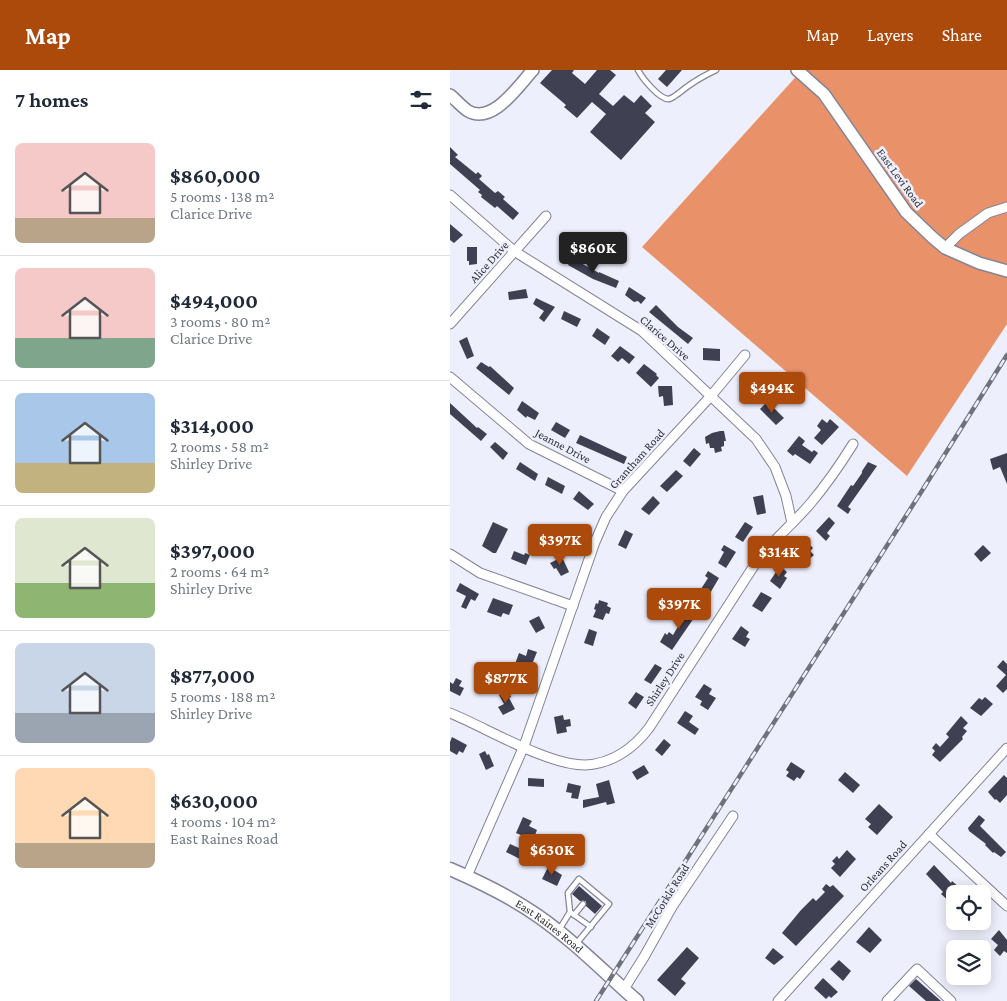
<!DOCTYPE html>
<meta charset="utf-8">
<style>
:root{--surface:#fff;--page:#f2f2f3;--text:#1f2937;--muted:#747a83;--line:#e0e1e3;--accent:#ac4a0b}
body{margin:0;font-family:"Crimson Pro",serif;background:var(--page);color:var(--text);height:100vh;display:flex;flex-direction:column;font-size:19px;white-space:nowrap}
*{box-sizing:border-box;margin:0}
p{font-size:16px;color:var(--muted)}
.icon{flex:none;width:28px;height:28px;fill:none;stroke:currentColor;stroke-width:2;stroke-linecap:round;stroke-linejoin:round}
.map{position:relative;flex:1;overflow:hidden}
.sheet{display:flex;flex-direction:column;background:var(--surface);width:450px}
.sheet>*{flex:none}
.buttons{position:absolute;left:496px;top:815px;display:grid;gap:10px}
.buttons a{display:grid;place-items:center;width:45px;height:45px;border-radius:8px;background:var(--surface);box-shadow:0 2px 12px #0003;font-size:25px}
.price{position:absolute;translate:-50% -42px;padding:0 11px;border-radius:5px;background:var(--accent);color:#fff;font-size:16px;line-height:32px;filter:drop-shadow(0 1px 2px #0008)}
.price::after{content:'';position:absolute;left:50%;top:30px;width:15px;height:11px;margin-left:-8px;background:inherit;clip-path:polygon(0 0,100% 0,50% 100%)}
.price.current{background:#222;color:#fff}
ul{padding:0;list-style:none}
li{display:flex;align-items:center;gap:15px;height:125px;padding:0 15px}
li+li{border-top:1px solid var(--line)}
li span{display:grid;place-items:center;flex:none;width:140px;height:100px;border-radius:8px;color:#555}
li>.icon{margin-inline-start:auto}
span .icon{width:60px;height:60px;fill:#fffc;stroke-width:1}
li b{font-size:21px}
h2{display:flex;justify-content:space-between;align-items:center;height:60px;padding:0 15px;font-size:21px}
header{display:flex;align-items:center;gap:30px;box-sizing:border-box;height:70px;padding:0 25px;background:var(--accent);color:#fff}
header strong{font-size:24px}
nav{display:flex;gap:28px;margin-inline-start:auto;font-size:18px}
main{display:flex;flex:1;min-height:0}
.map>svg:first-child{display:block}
</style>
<header>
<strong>Map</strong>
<nav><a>Map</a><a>Layers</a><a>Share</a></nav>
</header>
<main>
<section class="sheet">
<h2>7 homes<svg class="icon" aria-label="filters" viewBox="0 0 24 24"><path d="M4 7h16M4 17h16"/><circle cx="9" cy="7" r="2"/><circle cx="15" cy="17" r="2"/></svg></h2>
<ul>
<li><span style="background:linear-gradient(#f6c9c9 75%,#b9a48a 0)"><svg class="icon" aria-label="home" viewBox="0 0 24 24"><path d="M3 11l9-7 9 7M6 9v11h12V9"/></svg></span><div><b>$860,000</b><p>5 rooms · 138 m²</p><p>Clarice Drive</p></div></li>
<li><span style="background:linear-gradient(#f6c9c9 70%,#7fa58c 0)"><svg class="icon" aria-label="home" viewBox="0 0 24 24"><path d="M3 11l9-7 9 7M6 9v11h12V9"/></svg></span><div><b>$494,000</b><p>3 rooms · 80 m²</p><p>Clarice Drive</p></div></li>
<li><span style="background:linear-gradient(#a9c7e8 70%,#c2b280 0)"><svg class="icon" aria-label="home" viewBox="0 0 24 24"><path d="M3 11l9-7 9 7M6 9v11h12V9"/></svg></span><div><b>$314,000</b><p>2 rooms · 58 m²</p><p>Shirley Drive</p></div></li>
<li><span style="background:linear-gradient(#dfe7d0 65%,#8fb573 0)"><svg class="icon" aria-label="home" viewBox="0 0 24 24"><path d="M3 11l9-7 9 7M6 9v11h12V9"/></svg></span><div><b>$397,000</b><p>2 rooms · 64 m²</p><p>Shirley Drive</p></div></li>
<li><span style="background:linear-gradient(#c9d6e8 70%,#9aa5b1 0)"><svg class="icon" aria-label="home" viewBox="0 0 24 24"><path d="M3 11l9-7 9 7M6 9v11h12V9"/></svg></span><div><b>$877,000</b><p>5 rooms · 188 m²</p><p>Shirley Drive</p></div></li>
<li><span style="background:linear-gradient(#ffd9b3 75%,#b9a48a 0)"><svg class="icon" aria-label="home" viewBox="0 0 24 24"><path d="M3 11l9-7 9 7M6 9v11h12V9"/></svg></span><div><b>$630,000</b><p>4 rooms · 104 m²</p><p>East Raines Road</p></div></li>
</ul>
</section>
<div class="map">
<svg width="557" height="931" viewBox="0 0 557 931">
<rect width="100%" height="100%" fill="#eeeffc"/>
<!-- forest -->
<polygon fill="#e99269" points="352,0 557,0 557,254 457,406 192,177"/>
<!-- building -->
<g fill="#3f4052">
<polygon points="102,0 124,0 122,3 135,14 147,0 160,0 166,5 149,24 163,36 174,25 184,33 191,25 202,36 195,43 205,52 171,90 140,62 156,44 142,32 127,48 114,37 116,35 90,13"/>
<polygon points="216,0 232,0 217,17 208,9"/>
<polygon points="0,77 8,85 5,87 26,104 28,102 32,106 29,109 45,123 48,121 55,127 53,129 69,143 63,150 47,136 45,138 31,127 32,125 28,122 30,120 0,94"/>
<polygon points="0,154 13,165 4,173 0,170"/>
<polygon points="17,177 27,177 27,194 19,195 19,191 17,191"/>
<polygon points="122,188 149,203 149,202 169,211 166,218 143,209 118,195"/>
<polygon points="179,217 196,228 191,234 188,231 184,232 175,225"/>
<polygon points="76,219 78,228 59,230 58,222"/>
<polygon points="86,228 105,237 94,252 89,248 94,241 83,234"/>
<polygon points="206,235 228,257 243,268 238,274 199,242"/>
<polygon points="114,241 131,249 127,257 111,249"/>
<polygon points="147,258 160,267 155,275 142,266"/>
<polygon points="17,267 24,286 17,289 9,271"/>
<polygon points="170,276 185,287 179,294 172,288 168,292 161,286"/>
<polygon points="253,278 270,279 270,291 253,290"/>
<polygon points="31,292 39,297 40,296 64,318 59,325 26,298"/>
<polygon points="194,294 207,304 206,305 209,308 201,317 186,303"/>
<polygon points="307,310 308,327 297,328 296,311"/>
<polygon points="208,316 222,316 223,335 214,336 213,326 209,327"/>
<polygon points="72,331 89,343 85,350 77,346 76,348 67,340"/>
<polygon points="0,333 27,358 28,357 37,364 31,371 0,344"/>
<polygon points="316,333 319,336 320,334 334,348 326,355 310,339"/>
<polygon points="372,349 377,353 380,349 389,357 372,375 364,368 371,360 367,356"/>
<polygon points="106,352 120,360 115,368 101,360"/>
<polygon points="270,361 274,361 276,371 274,371 274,376 271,377 272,381 265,383 264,378 260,378 259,373 256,374 255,367 262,363"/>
<polygon points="130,365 177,387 174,394 126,373"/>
<polygon points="349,366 355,371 352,375 362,382 364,380 368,383 360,394 345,384 343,386 337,381"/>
<polygon points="45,372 58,383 53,390 40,377"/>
<polygon points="244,378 251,384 240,397 233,391"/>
<polygon points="557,383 557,414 550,397 543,400 540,389"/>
<polygon points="70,392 88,404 85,411 66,399"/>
<polygon points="418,392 427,396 398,437 401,439 398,444 387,436 401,415 403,416 412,403 412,401"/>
<polygon points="226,400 233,406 217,422 210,416"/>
<polygon points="98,407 115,416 112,424 95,415"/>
<polygon points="129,421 144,434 138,440 123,429"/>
<polygon points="313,425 316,443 307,445 303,427"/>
<polygon points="203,426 210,433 199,445 191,439"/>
<polygon points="379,447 385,453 377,463 380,466 376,471 366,461"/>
<polygon points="43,452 58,459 46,483 43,483 32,476"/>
<polygon points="295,452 303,457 293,472 285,467"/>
<polygon points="175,460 183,464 176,479 168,475"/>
<polygon points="356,471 363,478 360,481 364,485 356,492 352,487 348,492 342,485"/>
<polygon points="274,475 286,482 276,498 268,493 274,482 271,480"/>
<polygon points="533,475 541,483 531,492 524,484"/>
<polygon points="64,481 74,485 75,483 80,485 76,495 61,489"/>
<polygon points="112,487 119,502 111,506 106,498 104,499 100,493"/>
<polygon points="330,496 337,502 334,506 337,508 330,519 320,511"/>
<polygon points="258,501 269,508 259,525 251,519 258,508 255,506"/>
<polygon points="10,513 29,524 25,531 21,529 16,539 11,537 16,526 6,521"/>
<polygon points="311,522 322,528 312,542 302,536"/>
<polygon points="43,528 63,535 59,545 53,543 51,547 37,542"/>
<polygon points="149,530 158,533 157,536 161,538 159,544 156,543 153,550 143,547 146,540 144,539 146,533 148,534"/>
<polygon points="241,537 248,542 222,580 210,572 215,563 217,565 219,562 223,565 230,553 228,552"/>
<polygon points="89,546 95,558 86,563 79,551"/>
<polygon points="291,556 299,562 296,567 300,569 295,577 282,569"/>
<polygon points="139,559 147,562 143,576 134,573"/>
<polygon points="78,579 87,582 78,604 69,601 71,596 65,594 69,583 76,586"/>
<polygon points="553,590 557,594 557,619 553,623 546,616 556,605 547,597"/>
<polygon points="205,594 212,598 201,614 194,610"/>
<polygon points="6,608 12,611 9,616 14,618 10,626 0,621 0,612 3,614"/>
<polygon points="254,614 262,619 259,624 266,628 258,640 250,635 252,631 245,627"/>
<polygon points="58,621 61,627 59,628 65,639 53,645 48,637 54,634 49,625"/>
<polygon points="186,622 194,627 186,639 178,633"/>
<polygon points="535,627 543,634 531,646 520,638 529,628 532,630"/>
<polygon points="235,641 243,646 239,652 249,659 245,665 227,653"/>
<polygon points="113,645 114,650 120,649 121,656 116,657 117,662 107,664 104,647"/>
<polygon points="511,646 518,653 513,658 517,661 512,667 513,669 490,692 482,685 485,681 482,678 486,673 490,677 499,667 496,664"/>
<polygon points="2,667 17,675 13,683 9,681 7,685 0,681 0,672"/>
<polygon points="214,669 221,675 212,686 205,680"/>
<polygon points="35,681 37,685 39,684 44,696 36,700 29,684"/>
<polygon points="341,692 355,701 350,709 347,707 344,711 336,706 339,702 336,700"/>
<polygon points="194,695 199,703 187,710 182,702"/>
<polygon points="395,702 410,715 403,723 388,710"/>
<polygon points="554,705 557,708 557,725 550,733 546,729 545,730 538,722"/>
<polygon points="78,708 94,709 94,717 78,716"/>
<polygon points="159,710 165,733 157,735 156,732 133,738 133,730 149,727 146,714"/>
<polygon points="118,713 131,716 128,729 121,728 122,723 116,722"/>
<polygon points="429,734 443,747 427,765 418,757 421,754 415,749"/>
<polygon points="529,745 535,750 530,756 556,782 551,787 544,782 543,783 535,775 536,774 519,761 518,758"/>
<polygon points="73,747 82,751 79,756 87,760 83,770 66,763"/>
<polygon points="60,774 78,782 74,791 56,782"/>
<polygon points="397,780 406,789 390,807 381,798 385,794 382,791 387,786 389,789"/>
<polygon points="99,795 105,798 104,800 112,805 107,816 92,809"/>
<polygon points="484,795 501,813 502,811 511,819 507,824 505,824 500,832 491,824 493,822 476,804"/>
<polygon points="376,814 380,817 383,815 394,826 346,876 332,863 351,840 363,828 366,831 375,822 372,819"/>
<polygon points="129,816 152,836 145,844 136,836 136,831 130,831 122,824"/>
<polygon points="419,857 432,870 420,883 406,872"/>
<polygon points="549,860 557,870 557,883 554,881 550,886 544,880 548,875 541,869"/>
<polygon points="237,877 249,888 231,909 236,913 225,926 207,910"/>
<polygon points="323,878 334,887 324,895 315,888"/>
<polygon points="389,890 401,901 393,911 380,899"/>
<polygon points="373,908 388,922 381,928 379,926 376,929 364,918"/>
<polygon points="466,909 491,931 476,931 459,916"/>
</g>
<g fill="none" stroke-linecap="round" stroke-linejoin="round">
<defs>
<g id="service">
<path d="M188 0C192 8 210 30 219 29 223 28 226 25 229 23 241 13 253 6 266 0"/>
<polyline points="120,842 141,857"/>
<polyline points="124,845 133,834"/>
<polyline points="109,860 120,842 118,823 129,809 159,834 126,874"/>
</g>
<g id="minor">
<polyline points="0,125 64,181 192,261 306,369 325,397 336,426 342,453"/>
<polyline points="495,178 509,164 538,143 557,137"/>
<polyline points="0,254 96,146"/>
<polyline points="0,307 79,374 173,421"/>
<polyline points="0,484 30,503 123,536"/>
<path d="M0 643C37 658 97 695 135 695 162 694 184 678 199 658L307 491C323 470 343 454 360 434 376 415 390 395 403 374"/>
<polyline points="479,764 557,836"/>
<polyline points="17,806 74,676 145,472 156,447 173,421 260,327 295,285"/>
<polyline points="174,919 194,887 222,837 283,746"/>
<polyline points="328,931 557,678"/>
<polyline points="437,931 467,899 501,931"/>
</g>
<g id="tertiary">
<polyline points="347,0 374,24 456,142 482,167 495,178 529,193 557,201"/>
<path d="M0 25C6 30 12 37 18 41 43 55 68 16 83 0"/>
</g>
<g id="secondary">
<path id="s1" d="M0 799C30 812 61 827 88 846 124 871 154 902 187 931"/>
</g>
</defs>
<!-- service casing -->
<use href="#service" stroke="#838498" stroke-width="7"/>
<!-- minor casing -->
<use href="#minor" stroke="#838498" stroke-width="11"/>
<!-- tertiary casing -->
<use href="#tertiary" stroke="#838498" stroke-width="14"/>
<!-- secondary casing -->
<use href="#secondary" stroke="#838498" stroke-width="15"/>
<!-- service -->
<use href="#service" stroke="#fff" stroke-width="4.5"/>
<!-- minor -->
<use href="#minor" stroke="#fff" stroke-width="9"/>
<!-- tertiary -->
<use href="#tertiary" stroke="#fff" stroke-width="11"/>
<!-- secondary -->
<use href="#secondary" stroke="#fff" stroke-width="12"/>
<defs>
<polyline id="rail" points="146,931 475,416 557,285"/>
</defs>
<!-- rail casing -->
<use href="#rail" stroke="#70717b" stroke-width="4.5"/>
<!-- rail -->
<use href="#rail" stroke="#eeeffc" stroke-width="2.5" stroke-dasharray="8" stroke-linecap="butt"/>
</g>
<g text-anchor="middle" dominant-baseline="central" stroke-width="5" stroke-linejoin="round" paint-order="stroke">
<!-- street labels -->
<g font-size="12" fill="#2e2f37" stroke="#eeeffc">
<text transform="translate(450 108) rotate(54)">East Levi Road</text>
<text transform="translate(39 192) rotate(-48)">Alice Drive</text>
<text transform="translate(215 268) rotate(41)">Clarice Drive</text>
<text transform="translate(113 376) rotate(28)">Jeanne Drive</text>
<text transform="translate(187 389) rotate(-48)">Grantham Road</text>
<text transform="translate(215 609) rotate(-57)">Shirley Drive</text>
<text transform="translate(433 796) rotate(-48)">Orleans Road</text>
<text transform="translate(217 826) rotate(-58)">McCorkle Road</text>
<text stroke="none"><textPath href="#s1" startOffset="115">East Raines Road</textPath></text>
</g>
</g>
</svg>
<div class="buttons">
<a><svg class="icon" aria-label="locate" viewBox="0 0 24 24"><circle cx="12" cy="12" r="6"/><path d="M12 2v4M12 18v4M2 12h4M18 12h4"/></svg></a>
<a><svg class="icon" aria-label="layers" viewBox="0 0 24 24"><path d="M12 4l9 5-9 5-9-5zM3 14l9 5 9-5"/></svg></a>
</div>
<b class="price current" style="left:143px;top:204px">$860K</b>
<b class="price" style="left:322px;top:344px">$494K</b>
<b class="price" style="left:110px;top:496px">$397K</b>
<b class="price" style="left:329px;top:508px">$314K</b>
<b class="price" style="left:229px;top:560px">$397K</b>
<b class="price" style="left:56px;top:634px">$877K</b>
<b class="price" style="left:102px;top:806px">$630K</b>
</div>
</main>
